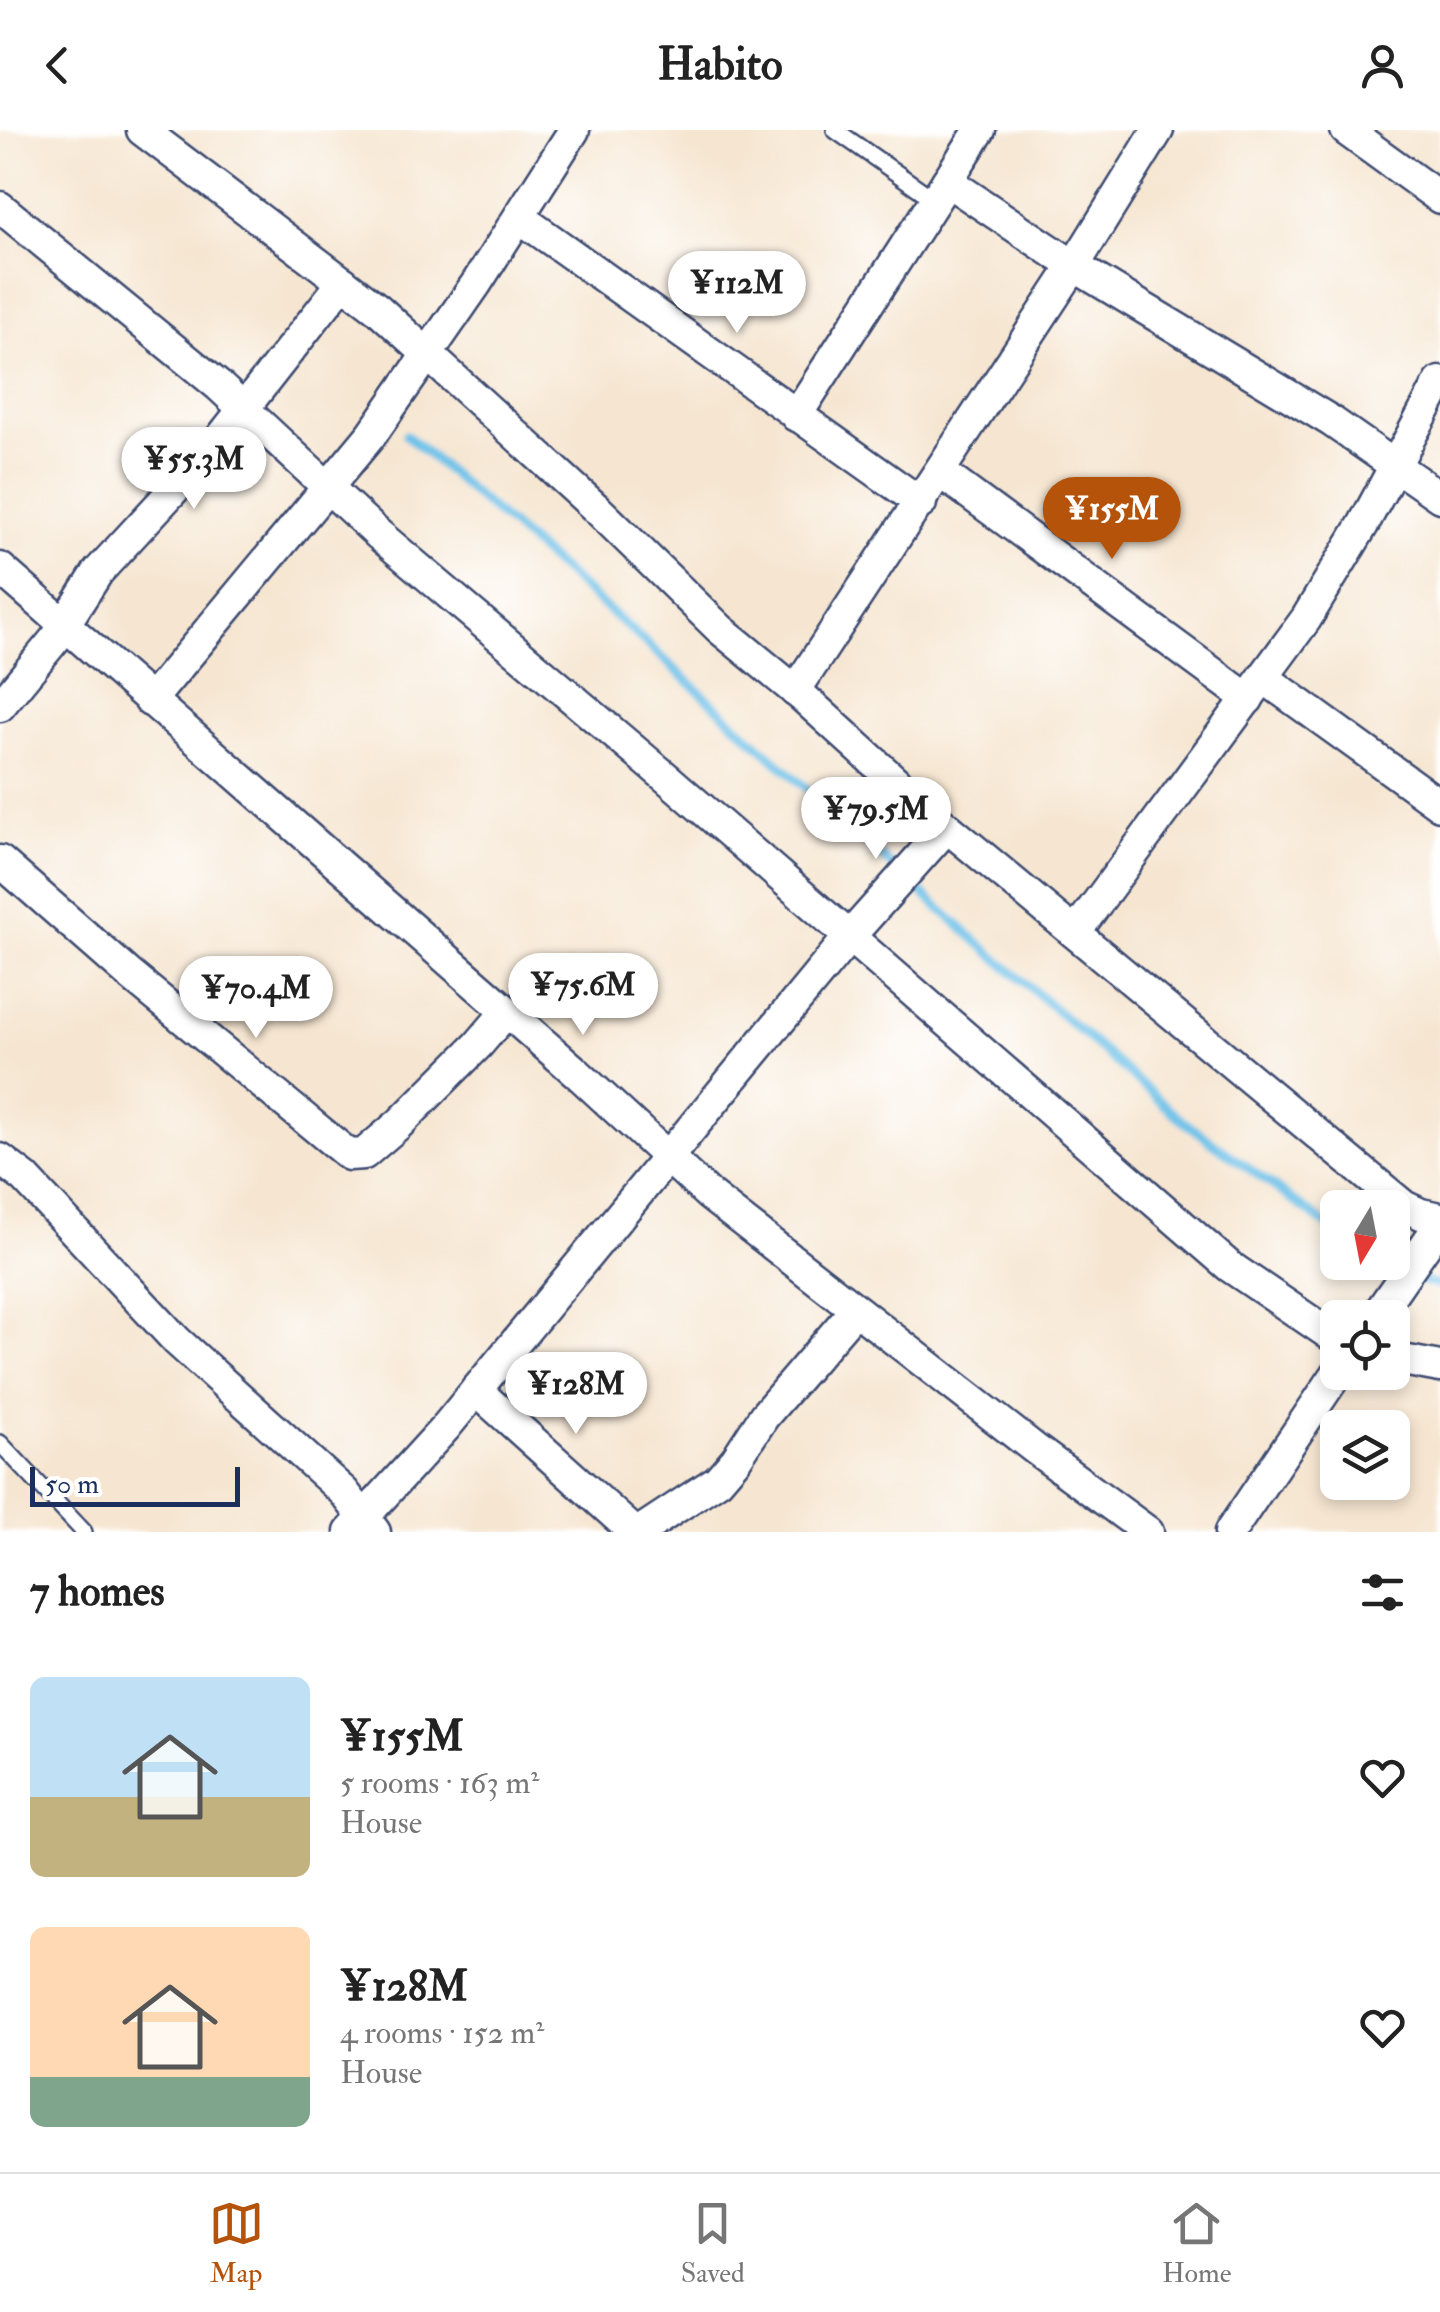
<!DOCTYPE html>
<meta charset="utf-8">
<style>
:root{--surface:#fff;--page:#f2f2f2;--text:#222;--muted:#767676;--line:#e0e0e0;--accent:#b45309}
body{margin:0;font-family:"IM FELL Double Pica",serif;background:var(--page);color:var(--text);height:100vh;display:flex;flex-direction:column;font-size:38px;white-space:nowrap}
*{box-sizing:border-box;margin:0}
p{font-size:32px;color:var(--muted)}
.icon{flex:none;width:55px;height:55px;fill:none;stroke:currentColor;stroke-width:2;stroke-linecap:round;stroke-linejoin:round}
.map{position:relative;height:1402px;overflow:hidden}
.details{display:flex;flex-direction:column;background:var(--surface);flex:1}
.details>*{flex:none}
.needle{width:65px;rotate:190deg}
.buttons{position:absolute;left:1320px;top:1060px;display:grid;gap:20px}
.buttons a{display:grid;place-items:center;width:90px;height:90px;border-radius:15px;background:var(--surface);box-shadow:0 5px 15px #0003;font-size:50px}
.scale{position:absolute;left:30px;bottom:25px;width:210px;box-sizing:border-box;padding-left:10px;border:5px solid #1b2f5e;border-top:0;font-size:28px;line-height:35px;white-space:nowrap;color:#1b2f5e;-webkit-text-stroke:8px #fff;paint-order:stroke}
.price{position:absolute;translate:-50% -85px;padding:0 22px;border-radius:35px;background:#fff;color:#222;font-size:32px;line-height:65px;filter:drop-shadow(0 2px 5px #0008)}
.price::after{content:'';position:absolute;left:50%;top:60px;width:30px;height:22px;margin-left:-15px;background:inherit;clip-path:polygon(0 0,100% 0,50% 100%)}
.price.on{background:var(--accent);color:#fff}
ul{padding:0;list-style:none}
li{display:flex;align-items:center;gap:30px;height:250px;padding:0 30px}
li span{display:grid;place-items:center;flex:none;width:280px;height:200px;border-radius:15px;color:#555}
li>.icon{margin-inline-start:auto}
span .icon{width:120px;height:120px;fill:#fffc;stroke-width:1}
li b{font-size:42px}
h2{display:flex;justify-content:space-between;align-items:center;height:120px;padding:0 30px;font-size:42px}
header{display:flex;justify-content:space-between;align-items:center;height:130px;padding:0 30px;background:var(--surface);font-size:45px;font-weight:800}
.menu{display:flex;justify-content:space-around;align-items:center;height:140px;border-top:2px solid var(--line);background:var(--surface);font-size:28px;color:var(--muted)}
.menu a{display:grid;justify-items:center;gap:5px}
.menu .on{color:var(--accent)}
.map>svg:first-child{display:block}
</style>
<header><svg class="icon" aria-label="back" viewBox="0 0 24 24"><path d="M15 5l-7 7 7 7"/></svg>Habito<svg class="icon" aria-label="person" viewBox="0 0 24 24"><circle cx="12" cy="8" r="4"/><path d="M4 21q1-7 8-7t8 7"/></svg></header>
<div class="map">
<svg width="1440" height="1402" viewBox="0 0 1440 1402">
<rect width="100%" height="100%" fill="#fff"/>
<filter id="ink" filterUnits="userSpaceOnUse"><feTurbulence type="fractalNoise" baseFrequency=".01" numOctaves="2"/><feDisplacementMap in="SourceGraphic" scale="20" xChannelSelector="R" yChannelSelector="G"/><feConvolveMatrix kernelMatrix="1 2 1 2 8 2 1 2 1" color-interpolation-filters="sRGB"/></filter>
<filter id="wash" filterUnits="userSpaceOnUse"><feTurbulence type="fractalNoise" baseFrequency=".0048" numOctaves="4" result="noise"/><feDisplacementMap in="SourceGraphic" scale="40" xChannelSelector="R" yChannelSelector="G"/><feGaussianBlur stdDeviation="2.25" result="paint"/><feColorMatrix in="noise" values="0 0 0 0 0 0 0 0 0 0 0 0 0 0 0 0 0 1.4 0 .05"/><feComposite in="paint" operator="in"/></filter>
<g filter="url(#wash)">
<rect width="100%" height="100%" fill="#f6e6d1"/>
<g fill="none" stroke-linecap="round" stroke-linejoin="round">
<!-- stream -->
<g stroke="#6bc0e8" stroke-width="9">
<polyline points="406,305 646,513 931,771 1183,991 1338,1103"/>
<polyline points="1377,1132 1397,1143"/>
<polyline points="1411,1148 1440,1156"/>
</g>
</g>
</g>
<g filter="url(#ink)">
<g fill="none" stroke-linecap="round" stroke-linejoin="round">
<defs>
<g id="lane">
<polyline points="835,0 935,70"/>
<polyline points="0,1313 84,1402"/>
</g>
<g id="street">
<polyline points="142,0 378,179 597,379 720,499 804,568 930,683 1404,1076 1421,1084 1440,1088"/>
<polyline points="1346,0 1440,68"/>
<polyline points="947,51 1074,136 1331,291 1440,367"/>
<polyline points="0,77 219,256 378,404 668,649 1229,1136 1338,1210"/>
<polyline points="519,87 921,373"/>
<polyline points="796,286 980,0"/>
<polyline points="940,342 1248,569"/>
<polyline points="0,438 576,942 709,1065 1035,1319 1148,1402"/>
<polyline points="1264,548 1440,675"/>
<polyline points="795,561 1074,136 1158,0"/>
<polyline points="150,571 372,304 476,154 574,0"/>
<polyline points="0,576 56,508 98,442 216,314 343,152"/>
<polyline points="0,731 129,844 349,1025 364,1024 399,994 478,915 507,881"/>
<polyline points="1075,803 1306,489 1363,395 1440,252"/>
<polyline points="0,1029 25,1048 177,1211 344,1362 375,1402"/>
<polyline points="1375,1188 1440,1094"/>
<polyline points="1392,1228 1440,1237"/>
<polyline points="476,1260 634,1402"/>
<polyline points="350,1402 445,1298 849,807 947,697"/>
<polyline points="639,1402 718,1350 736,1329 764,1286 855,1180"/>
<polyline points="1230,1402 1338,1242"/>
</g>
</defs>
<!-- lane casing -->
<use href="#lane" stroke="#3c4a6f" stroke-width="20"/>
<!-- street casing -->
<use href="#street" stroke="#3c4a6f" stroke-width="35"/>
<!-- lane -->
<use href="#lane" stroke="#fff" stroke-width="15"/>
<!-- street -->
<use href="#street" stroke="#fff" stroke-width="30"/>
</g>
</g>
</svg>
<div class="buttons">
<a><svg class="needle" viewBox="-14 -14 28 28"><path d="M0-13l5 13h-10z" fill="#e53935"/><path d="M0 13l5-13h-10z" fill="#767676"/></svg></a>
<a><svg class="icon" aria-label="locate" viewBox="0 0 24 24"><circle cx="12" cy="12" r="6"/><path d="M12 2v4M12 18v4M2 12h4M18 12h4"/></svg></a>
<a><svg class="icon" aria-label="layers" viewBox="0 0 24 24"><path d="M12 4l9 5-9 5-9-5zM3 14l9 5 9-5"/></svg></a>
</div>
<div class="scale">50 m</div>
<b class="price" style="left:737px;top:206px">¥112M</b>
<b class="price" style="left:194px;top:382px">¥55.3M</b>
<b class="price on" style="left:1112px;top:432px">¥155M</b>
<b class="price" style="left:876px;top:732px">¥79.5M</b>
<b class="price" style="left:583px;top:908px">¥75.6M</b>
<b class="price" style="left:256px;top:911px">¥70.4M</b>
<b class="price" style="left:576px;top:1307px">¥128M</b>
</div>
<section class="details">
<h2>7 homes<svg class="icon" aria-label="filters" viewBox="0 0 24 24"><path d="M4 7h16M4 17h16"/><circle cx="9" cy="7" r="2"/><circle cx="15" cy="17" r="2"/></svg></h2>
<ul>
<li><span style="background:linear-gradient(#bfe0f5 60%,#c2b280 0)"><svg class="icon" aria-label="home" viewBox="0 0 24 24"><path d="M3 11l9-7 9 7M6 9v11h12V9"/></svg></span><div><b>¥155M</b><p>5 rooms · 163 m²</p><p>House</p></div><svg class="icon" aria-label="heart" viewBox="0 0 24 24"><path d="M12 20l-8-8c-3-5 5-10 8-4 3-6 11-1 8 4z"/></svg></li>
<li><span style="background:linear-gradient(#ffd9b3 75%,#7fa58c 0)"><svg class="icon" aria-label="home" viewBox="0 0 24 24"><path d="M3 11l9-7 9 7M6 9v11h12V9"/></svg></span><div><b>¥128M</b><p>4 rooms · 152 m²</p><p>House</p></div><svg class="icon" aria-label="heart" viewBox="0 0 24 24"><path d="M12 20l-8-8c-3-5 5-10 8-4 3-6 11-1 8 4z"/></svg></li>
</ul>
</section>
<nav class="menu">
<a class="on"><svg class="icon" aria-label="map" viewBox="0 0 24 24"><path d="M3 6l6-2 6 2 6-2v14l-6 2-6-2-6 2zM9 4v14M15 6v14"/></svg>Map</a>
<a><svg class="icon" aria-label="saved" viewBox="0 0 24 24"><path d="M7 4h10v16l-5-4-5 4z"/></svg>Saved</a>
<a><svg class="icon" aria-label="home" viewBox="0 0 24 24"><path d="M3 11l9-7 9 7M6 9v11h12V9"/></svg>Home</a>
</nav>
